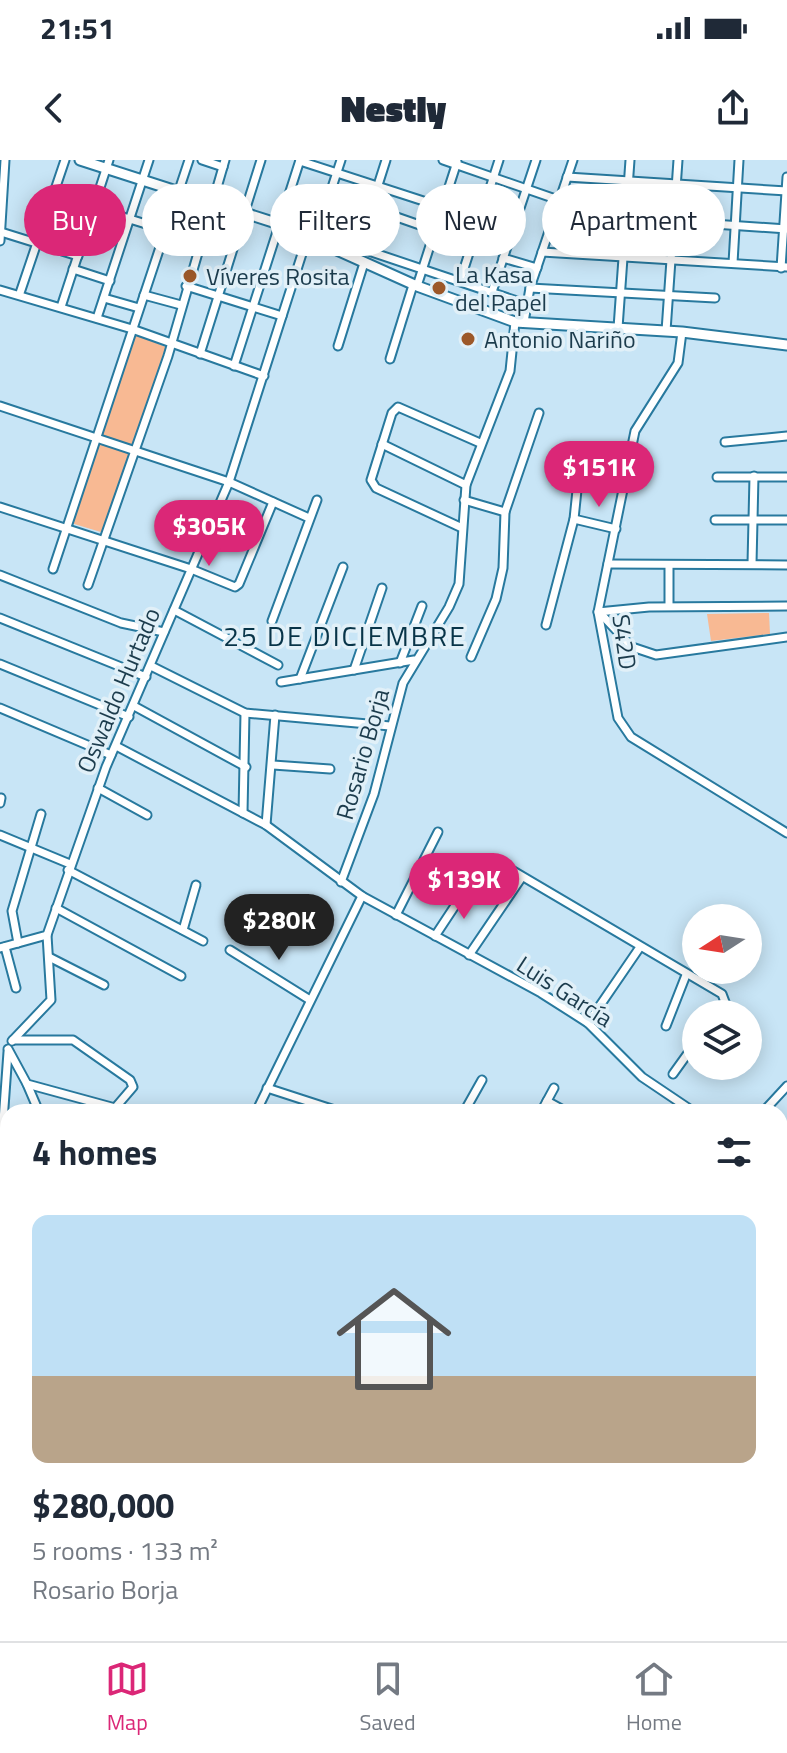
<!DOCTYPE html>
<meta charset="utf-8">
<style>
:root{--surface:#fff;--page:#f2f2f3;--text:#1f2937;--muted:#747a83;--line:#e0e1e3;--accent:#db2777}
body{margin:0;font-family:"Titillium Web",sans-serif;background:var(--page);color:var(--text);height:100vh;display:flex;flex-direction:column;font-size:30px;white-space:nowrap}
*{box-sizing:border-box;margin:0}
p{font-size:26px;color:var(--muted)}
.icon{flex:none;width:44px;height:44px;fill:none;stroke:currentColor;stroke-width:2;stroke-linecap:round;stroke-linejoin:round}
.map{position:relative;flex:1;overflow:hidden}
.details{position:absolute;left:0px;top:944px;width:788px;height:538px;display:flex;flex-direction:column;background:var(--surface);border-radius:24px 24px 0 0;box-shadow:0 4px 20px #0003}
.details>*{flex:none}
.hud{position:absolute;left:24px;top:24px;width:740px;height:72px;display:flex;gap:16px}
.needle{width:52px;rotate:258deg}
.buttons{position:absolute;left:682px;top:744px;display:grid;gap:16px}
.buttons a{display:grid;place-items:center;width:80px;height:80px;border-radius:50%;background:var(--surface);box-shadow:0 4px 20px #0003;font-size:40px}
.price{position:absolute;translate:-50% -68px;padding:0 18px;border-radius:28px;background:var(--accent);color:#fff;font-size:26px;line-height:52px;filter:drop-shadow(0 2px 4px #0008)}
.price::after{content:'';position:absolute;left:50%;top:48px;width:24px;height:18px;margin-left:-12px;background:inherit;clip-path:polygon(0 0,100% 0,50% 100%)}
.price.active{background:#222;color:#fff}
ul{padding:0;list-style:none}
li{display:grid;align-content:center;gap:16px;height:424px;padding:0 32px}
li span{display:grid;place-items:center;height:248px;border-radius:16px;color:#555}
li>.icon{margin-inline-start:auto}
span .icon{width:144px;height:144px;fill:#fffc;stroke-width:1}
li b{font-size:34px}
h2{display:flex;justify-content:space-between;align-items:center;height:96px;padding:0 32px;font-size:34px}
.pill{padding:0 28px;border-radius:36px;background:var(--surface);box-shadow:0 4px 20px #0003;font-size:28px;line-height:72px}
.pill.active{background:var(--accent);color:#fff}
.status{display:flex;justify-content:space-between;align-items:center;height:56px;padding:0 40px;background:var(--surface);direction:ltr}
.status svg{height:22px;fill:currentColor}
header{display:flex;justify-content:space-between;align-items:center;height:104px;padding:0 32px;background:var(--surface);font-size:36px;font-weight:800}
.tabs{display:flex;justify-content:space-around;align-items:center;height:112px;border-top:2px solid var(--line);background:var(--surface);font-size:22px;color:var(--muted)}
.tabs a{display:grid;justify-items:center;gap:4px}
.tabs .active{color:var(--accent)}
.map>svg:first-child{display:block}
</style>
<div class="status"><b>21:51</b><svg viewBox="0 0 49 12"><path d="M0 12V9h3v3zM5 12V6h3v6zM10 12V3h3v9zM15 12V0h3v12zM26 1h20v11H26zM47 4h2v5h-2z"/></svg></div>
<header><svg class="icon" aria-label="back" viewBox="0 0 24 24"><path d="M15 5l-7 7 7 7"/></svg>Nestly<svg class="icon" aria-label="share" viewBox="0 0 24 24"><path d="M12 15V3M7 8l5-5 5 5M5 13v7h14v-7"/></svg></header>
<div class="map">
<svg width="787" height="1481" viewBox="0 0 787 1481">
<rect width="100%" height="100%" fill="#c8e5f6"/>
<!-- green -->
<g fill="#f8b993">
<polygon points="135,174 168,188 134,287 102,276"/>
<polygon points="101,280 132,293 104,373 71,363"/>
<polygon points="769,453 770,474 711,481 707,454"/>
</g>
<!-- forest -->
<g fill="#e39d71">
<polygon points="780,1310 787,1311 787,1481 693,1481 690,1474 780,1474"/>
<polygon points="260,1474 312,1474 314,1481 260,1481"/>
</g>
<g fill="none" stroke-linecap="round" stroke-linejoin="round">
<!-- stream -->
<polyline stroke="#6a7845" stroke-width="2" points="289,1474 291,1481"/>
<defs>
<g id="street">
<polyline points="202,0 223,7"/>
<polyline points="443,0 596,53 626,58 787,69"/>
<polyline points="300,1 442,47"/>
<polyline points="567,17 787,31"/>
<polyline points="331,34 471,83"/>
<polyline points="94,48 201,81"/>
<polyline points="1,72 78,96"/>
<polyline points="318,74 526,144"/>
<polyline points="316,76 341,0"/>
<polyline points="0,81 5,0"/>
<polyline points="358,88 386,0"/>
<polyline points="542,92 787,107"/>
<polyline points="503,98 537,108"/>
<polyline points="733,103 739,0"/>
<polyline points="781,108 787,17"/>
<polyline points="73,109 110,121"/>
<polyline points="460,121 499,0"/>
<polyline points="186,126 282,156"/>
<polyline points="417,126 457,2"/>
<polyline points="530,128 715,138"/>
<polyline points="0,130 132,169 264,216"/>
<polyline points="492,132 536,0"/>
<polyline points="20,133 65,0"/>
<polyline points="144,135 181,145"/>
<polyline points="104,138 139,148"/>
<polyline points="61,147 109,0"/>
<polyline points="97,158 149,0"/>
<polyline points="524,162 530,128 573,0"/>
<polyline points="618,168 630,0"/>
<polyline points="666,171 678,0"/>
<polyline points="682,172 678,203 635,271 598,452 618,558 631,577 787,673"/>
<polyline points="338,186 364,103"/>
<polyline points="200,194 261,0"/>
<polyline points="390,199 413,125"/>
<polyline points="234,206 300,0"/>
<polyline points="0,246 229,322 309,358"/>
<polyline points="725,282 787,276"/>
<polyline points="382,284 466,325"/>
<polyline points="717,317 787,317"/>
<polyline points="464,340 505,352"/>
<polyline points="0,347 191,409 235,427 239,424 273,342"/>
<polyline points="574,359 616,369"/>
<polyline points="715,360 787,360"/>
<polyline points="460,367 376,328 371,320 392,253 398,247 480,283"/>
<polyline points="608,404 787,405"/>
<polyline points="752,404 754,316"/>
<polyline points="669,406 669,446"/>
<polyline points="53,409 189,0"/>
<polyline points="0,415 121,463 164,472"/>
<polyline points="88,425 168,196 225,0"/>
<polyline points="174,450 278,505"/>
<polyline points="598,452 649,447 787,446"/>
<polyline points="600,453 632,487 656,495 787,477"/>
<polyline points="0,458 146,517"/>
<polyline points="272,461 317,340"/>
<polyline points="546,465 574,359 579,311"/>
<polyline points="471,497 496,439 503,408 505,352 539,253"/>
<polyline points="400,503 422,446"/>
<polyline points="0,504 129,557"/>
<polyline points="151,506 245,553 390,566"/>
<polyline points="354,510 382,428"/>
<polyline points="300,519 343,407"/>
<polyline points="281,522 414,500"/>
<polyline points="134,546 246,607"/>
<polyline points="0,548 111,595"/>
<polyline points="116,586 266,665 362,736 541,833 588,863 642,917 694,952"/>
<polyline points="273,605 330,609"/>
<polyline points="98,628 147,655"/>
<polyline points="0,643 1,638"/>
<polyline points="243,653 245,553"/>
<polyline points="266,665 275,555"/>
<polyline points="0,675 70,704"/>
<polyline points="510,709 722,834 725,842 716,854"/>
<polyline points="68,710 203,781"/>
<polyline points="341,722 374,634 403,523 449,447 459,424 466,325 510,211 515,162"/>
<polyline points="56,748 181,816"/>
<polyline points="396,755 438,672"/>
<polyline points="183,770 196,725"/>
<polyline points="435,776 466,729"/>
<polyline points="18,783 12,751 41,654"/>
<polyline points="5,787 16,828"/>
<polyline points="0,788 47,775 106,607 229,322 308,75"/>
<polyline points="230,790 310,840"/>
<polyline points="469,795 522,717"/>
<polyline points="49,797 104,825"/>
<polyline points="588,863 640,787"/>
<polyline points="666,866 686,815"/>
<polyline points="12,881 51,840 47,775"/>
<polyline points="8,889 27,924 115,948 133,927 130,920 73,880 13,880"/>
<polyline points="673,914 696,882"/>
<polyline points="27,924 39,952"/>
<polyline points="267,928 341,952"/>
<polyline points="547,941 567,952"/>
<polyline points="256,952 362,736"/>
<polyline points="464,952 482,920"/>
<polyline points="541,952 554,928"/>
<polyline points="763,952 787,926"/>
<polyline points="0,1003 8,892"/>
<polyline points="780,1017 787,1023"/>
<polyline points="780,1122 787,1129"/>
<polyline points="780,1191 787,1190"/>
<polyline points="0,1213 8,1218"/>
<polyline points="0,1253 8,1258"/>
<polyline points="0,1280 8,1266"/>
<polyline points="0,1295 8,1299"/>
<polyline points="0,1345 8,1350"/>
<polyline points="0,1395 8,1400"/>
<polyline points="0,1445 8,1450"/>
<polyline points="49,1474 61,1481"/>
</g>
<polyline id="secondary" points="80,0 279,64 417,126 515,162 682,172 787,185"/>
</defs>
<!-- street casing -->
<use href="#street" stroke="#28799e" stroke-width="11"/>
<!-- secondary casing -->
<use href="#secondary" stroke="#28799e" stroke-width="13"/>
<!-- street -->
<use href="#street" stroke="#fff" stroke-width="7"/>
<!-- secondary -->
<use href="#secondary" stroke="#fff" stroke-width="9"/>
</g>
<!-- markers -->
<g fill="#9c5829" stroke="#e1f0f8" stroke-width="3">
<circle cx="190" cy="116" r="8"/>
<circle cx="439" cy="128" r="8"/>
<circle cx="468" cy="179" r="8"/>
</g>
<g text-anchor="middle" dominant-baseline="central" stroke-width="7" stroke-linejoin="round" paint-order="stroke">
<!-- poi labels -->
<g font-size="24" fill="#1c3c4d" stroke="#e1f0f8" text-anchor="start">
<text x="455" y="114">La Kasa<tspan x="455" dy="28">del Papel</tspan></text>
<text x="206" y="116">Víveres Rosita</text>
<text x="484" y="179">Antonio Nariño</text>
</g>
<!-- street labels -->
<g font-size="24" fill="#1c3c4d" stroke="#e1f0f8">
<text transform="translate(625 482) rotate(82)">S42D</text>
<text transform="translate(118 530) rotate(-67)">Oswaldo Hurtado</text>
<text transform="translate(362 594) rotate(-74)">Rosario Borja</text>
<text transform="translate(565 831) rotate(33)">Luis García</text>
</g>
<!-- quarter labels -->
<g font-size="28" letter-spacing="2" fill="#083448" stroke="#e1f0f8">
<text x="345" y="475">25 DE DICIEMBRE</text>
</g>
</g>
</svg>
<div class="buttons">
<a><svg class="needle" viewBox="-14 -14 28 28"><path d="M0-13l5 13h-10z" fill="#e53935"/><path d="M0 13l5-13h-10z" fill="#747a83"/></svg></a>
<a><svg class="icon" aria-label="layers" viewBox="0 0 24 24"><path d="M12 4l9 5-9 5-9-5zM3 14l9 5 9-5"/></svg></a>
</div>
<b class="price" style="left:599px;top:349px">$151K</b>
<b class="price" style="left:209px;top:408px">$305K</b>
<b class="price" style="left:464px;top:761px">$139K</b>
<b class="price active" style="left:279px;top:802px">$280K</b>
<div class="hud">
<a class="pill active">Buy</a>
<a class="pill">Rent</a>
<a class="pill">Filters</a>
<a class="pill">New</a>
<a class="pill">Apartment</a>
</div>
<section class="details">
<h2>4 homes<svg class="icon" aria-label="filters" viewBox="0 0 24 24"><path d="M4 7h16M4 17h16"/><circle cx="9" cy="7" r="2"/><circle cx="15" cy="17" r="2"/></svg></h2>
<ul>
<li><span style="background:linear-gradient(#bfe0f5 65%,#b9a48a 0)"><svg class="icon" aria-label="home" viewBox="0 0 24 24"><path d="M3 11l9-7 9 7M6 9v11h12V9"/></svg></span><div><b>$280,000</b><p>5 rooms · 133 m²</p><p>Rosario Borja</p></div></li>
</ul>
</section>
</div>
<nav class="tabs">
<a class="active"><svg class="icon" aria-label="map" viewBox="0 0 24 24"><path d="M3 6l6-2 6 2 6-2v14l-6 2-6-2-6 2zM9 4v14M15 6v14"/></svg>Map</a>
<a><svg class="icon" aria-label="saved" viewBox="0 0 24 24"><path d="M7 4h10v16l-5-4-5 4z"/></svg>Saved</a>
<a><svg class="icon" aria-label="home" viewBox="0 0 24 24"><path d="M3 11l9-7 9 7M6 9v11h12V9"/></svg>Home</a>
</nav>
